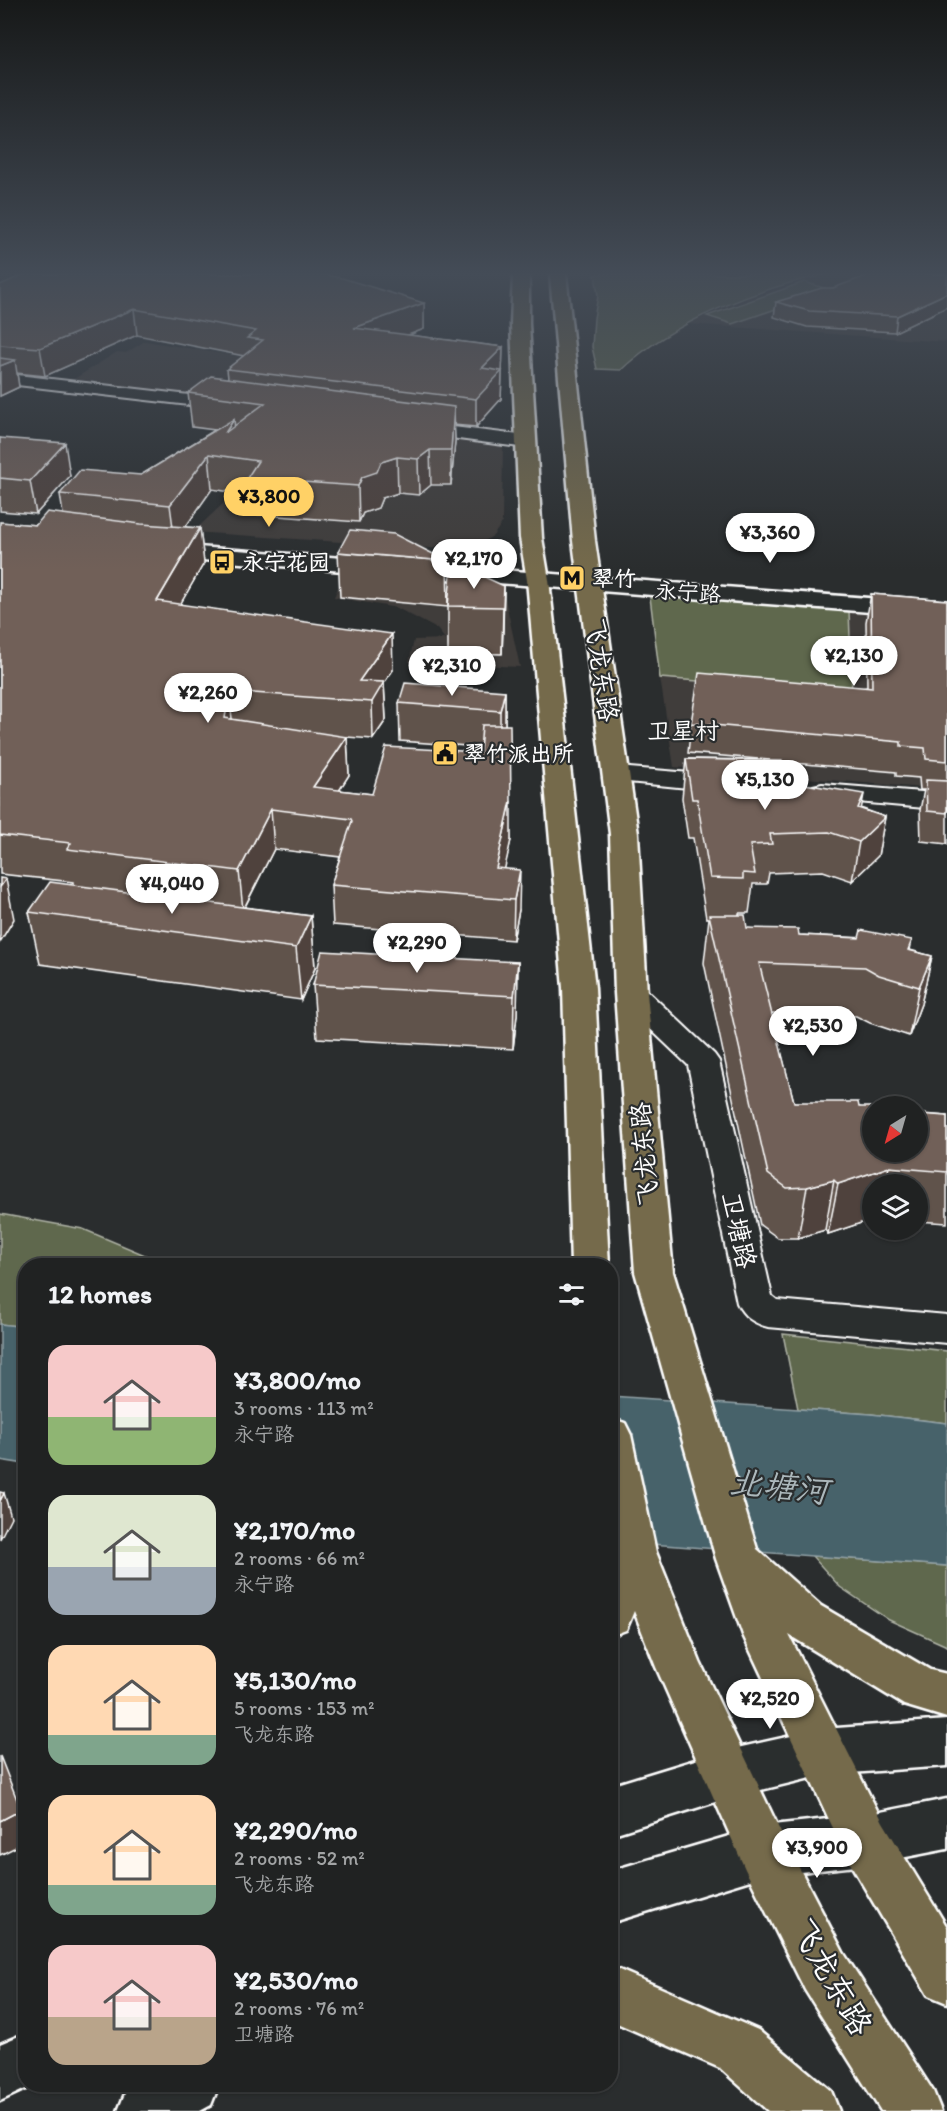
<!DOCTYPE html>
<meta charset="utf-8">
<style>
:root{--surface:#202222;--page:#282a2a;--text:#f1f3f6;--muted:#a2a4a5;--line:#3d3f40;--accent:#ffd166}
body{margin:0;font-family:Itim,"LXGW WenKai TC",sans-serif;background:var(--page);color:var(--text);height:100vh;display:flex;flex-direction:column;font-size:22px;white-space:nowrap}
*{box-sizing:border-box;margin:0}
p{font-size:20px;color:var(--muted)}
.icon{flex:none;width:33px;height:33px;fill:none;stroke:currentColor;stroke-width:2;stroke-linecap:round;stroke-linejoin:round}
.map{position:relative;flex:1;overflow:hidden}
.side{position:absolute;left:18px;top:1258px;width:600px;height:834px;display:flex;flex-direction:column;background:var(--surface);border-radius:24px;box-shadow:0 2px 4px #0004,0 0 0 2px var(--line)}
.side>*{flex:none}
.needle{width:39px;rotate:217deg}
.fabs{position:absolute;left:862px;top:1096px;display:grid;gap:12px}
.fabs a{display:grid;place-items:center;width:66px;height:66px;border-radius:50%;background:var(--surface);box-shadow:0 2px 4px #0004,0 0 0 2px var(--line);font-size:30px}
.price{position:absolute;translate:-50% -51px;padding:0 14px;border-radius:21px;background:#fff;color:#222;font-size:20px;line-height:39px;filter:drop-shadow(0 2px 3px #0008)}
.price::after{content:'';position:absolute;left:50%;top:36px;width:18px;height:14px;margin-left:-9px;background:inherit;clip-path:polygon(0 0,100% 0,50% 100%)}
.price.active{background:var(--accent);color:#111}
ul{padding:0;list-style:none}
li{display:flex;align-items:center;gap:18px;height:150px;padding:0 30px}
li span{display:grid;place-items:center;flex:none;width:168px;height:120px;border-radius:18px;color:#555}
li>.icon{margin-inline-start:auto}
span .icon{width:72px;height:72px;fill:#fffc;stroke-width:1}
li b{font-size:26px}
h2{display:flex;justify-content:space-between;align-items:center;height:72px;padding:0 30px;font-size:26px}
.map>svg:first-child{display:block}
</style>
<div class="map">
<svg width="947" height="2111" viewBox="0 0 947 2111">
<rect width="100%" height="100%" fill="#2a2d2e"/>
<filter id="ink" filterUnits="userSpaceOnUse"><feTurbulence type="fractalNoise" baseFrequency=".0167" numOctaves="2"/><feDisplacementMap in="SourceGraphic" scale="12" xChannelSelector="R" yChannelSelector="G"/><feConvolveMatrix kernelMatrix="1 2 1 2 8 2 1 2 1" color-interpolation-filters="sRGB"/></filter>
<g filter="url(#ink)">
<!-- built -->
<g fill="#3f3c3b">
<polygon points="828,274 947,274 947,342 688,324 740,300"/>
<polygon points="145,341 250,358 200,396 74,379 117,352 126,353"/>
<polygon points="312,420 503,444 502,523 493,536 478,545 445,549 193,532"/>
<polygon points="345,572 455,581 483,587 505,598 520,667 409,662 414,640 445,639 437,629 397,608 334,597"/>
<polygon points="849,610 947,617 947,790 674,767 660,678 851,693"/>
</g>
<!-- green -->
<g fill="#5f674e" stroke="#afb3a6" stroke-width="1.5">
<path d="M595 274H828C758 288 673 321 621 370L597 369 592 347 594 318 598 296Z"/>
<polygon points="804,282 831,290 732,324 707,316"/>
<polygon points="660,593 849,610 852,693 660,678 650,597"/>
<polygon points="0,1214 83,1229 171,1266 26,1266 25,1327 0,1324"/>
<polygon points="783,1334 947,1351 947,1423 871,1414 798,1409"/>
<polygon points="812,1556 947,1566 947,1646 889,1620 840,1587"/>
</g>
<!-- water -->
<g fill="#47626b" stroke="#91a1a6" stroke-width="1.5">
<polygon points="0,1324 25,1327 25,1464 0,1460"/>
<polygon points="610,1396 871,1414 947,1423 947,1566 611,1541"/>
</g>
<g fill="none" stroke-linecap="round" stroke-linejoin="round">
<defs>
<g id="minor">
<polygon points="0,373 232,400 238,401 241,405 238,409 232,410 0,383"/>
<polygon points="412,422 527,436 534,438 536,442 534,446 527,448 405,432 403,428 405,424"/>
<polygon points="617,767 728,776 737,779 741,784 737,789 728,792 608,780 604,775 608,770"/>
<polygon points="822,784 947,794 947,810 813,798 809,792 813,786"/>
<path d="M631 984 642 986 714 1054 719 1061 772 1296 777 1300 947 1315V1343L768 1327C753 1323 744 1317 737 1303L688 1065 620 1000 616 993 620 986Z"/>
</g>
<g id="secondary">
<polygon points="159,544 947,604 947,618 151,556 148,551 151,546"/>
<polygon points="947,1720 947,1766 823,1775 728,1798 610,1835 610,1786 728,1750 823,1729"/>
<polygon points="947,1799 947,1849 865,1865 763,1876 610,1923 610,1871 763,1826 865,1815"/>
<polygon points="26,2033 26,2085 34,2085 0,2101 0,2044"/>
<polygon points="137,2085 219,2085 211,2105 200,2111 118,2111 126,2091"/>
</g>
<g id="primary">
<polygon points="513,274 529,274 529,324 542,538 549,580 595,988 609,1266 571,1266 563,988 527,580 520,538 511,324"/>
<polygon points="550,274 566,274 595,541 638,834 647,993 673,1272 757,1549 821,1606 930,1670 947,1674 947,1718 904,1705 789,1635 883,1822 947,1927 947,2003 928,1995 847,1858 743,1635 716,1559 635,1272 615,993 610,834 573,541"/>
<polygon points="610,1418 625,1423 631,1435 656,1552 700,1662 781,1833 843,1952 933,2091 941,2111 881,2111 805,1990 745,1869 656,1667 634,1611 626,1630 610,1636"/>
<polygon points="610,1966 758,2030 831,2091 839,2111 768,2111 720,2068 610,2020"/>
</g>
</defs>
<!-- minor casing -->
<use href="#minor" stroke="#fff" stroke-width="4"/>
<!-- secondary casing -->
<use href="#secondary" stroke="#fff" stroke-width="5"/>
<!-- primary casing -->
<use href="#primary" stroke="#fff" stroke-width="5"/>
<!-- minor -->
<use href="#minor" fill="#2a2d2e" fill-rule="evenodd"/>
<!-- secondary -->
<use href="#secondary" fill="#2a2d2e" fill-rule="evenodd"/>
<!-- primary -->
<use href="#primary" fill="#756b4b" fill-rule="evenodd"/>
</g>
<!-- wall -->
<g fill="#61534c" stroke="#fff" stroke-width="1.5">
<polygon points="947,274 947,307 895,332 807,327 774,317 776,302 833,288"/>
<polygon points="0,285 424,303 424,329 409,335 503,347 501,399 476,427 454,425 455,441 451,485 431,485 419,495 398,493 382,498 378,508 363,513 359,522 250,514 249,495 212,489 185,527 200,528 204,563 180,604 393,670 384,683 386,720 373,739 347,737 349,775 339,790 372,794 480,752 480,747 400,741 399,703 505,691 505,725 511,840 504,869 519,910 513,940 333,925 331,885 340,857 274,849 245,907 311,916 315,968 301,1000 40,964 29,912 73,885 73,882 0,874 0,522 36,525 63,514 60,494 141,475 215,430 192,427 188,393 228,378 227,369 244,356 137,335 45,376 17,373 19,387 0,396"/>
<polygon points="0,438 70,476 36,514 0,511"/>
<polygon points="338,552 447,561 448,607 340,597"/>
<polygon points="504,586 502,654 448,653 448,606"/>
<polygon points="871,594 947,600 947,844 921,841 920,810 924,790 920,790 919,778 896,776 896,772 782,762 787,781 885,817 878,856 852,881 823,871 769,873 767,884 753,884 749,913 739,913 739,915 747,928 799,935 912,940 910,950 932,956 921,1004 909,1036 870,1023 856,1016 771,1013 794,1102 859,1107 871,1110 947,1116 947,1223 918,1221 918,1185 873,1185 873,1219 828,1234 825,1230 798,1238 778,1238 760,1225 704,963 709,918 706,918 693,838 688,838 682,798 686,759 770,760 688,753 691,723 867,687 866,622"/>
<polygon points="518,962 517,1015 513,1049 317,1038 313,985"/>
</g>
<!-- shaded-wall -->
<g fill="#4f433e" stroke="#fff" stroke-width="1.5">
<polygon points="947,293 947,307 895,332 897,316"/>
<polygon points="424,303 424,329 355,355 354,328"/>
<polygon points="134,309 137,335 45,376 40,348"/>
<polygon points="503,347 501,399 476,427 476,399 482,368"/>
<polygon points="15,360 19,387 0,396 0,366"/>
<polygon points="454,407 455,441 451,485 451,450"/>
<polygon points="234,419 237,453 225,433"/>
<polygon points="65,443 70,476 36,514 30,481"/>
<polygon points="430,450 431,485 419,495 418,459"/>
<polygon points="209,454 212,489 175,542 170,505"/>
<polygon points="397,457 398,493 382,498 378,508 363,513 359,522 358,486 362,477 381,462"/>
<polygon points="200,528 204,563 162,636 157,601"/>
<polygon points="504,586 503,632 502,654 503,607"/>
<polygon points="392,634 393,670 384,683 386,720 373,739 372,702 359,681"/>
<polygon points="229,691 233,728 225,718"/>
<polygon points="505,691 505,729 500,749 500,711"/>
<polygon points="347,737 349,775 323,816 313,787"/>
<polygon points="864,794 857,832 858,808"/>
<polygon points="511,801 511,840 498,899 496,868"/>
<polygon points="271,809 274,849 243,910 239,871"/>
<polygon points="885,817 878,856 852,881 859,842"/>
<polygon points="520,870 519,910 513,940 514,900"/>
<polygon points="6,879 14,919 0,942 0,887"/>
<polygon points="311,916 315,968 301,1000 296,948"/>
<polygon points="932,956 921,1004 909,1036 919,987"/>
<polygon points="518,962 517,1015 513,1049 514,996"/>
<polygon points="889,1167 885,1185 873,1185 873,1219 828,1234 838,1184"/>
<polygon points="834,1180 825,1230 798,1238 807,1187"/>
<polygon points="4,1493 11,1517 0,1539 0,1501"/>
<polygon points="21,1810 26,1824 26,1842 0,1855 0,1821"/>
</g>
<!-- building -->
<g fill="#716058" stroke="#fff" stroke-width="1.5">
<polygon points="25,274 321,274 342,278 424,303 354,328 503,347 482,368 502,371 476,399 227,369 263,340 247,338 256,331 134,309 40,348 0,345 0,285"/>
<polygon points="872,274 947,274 947,293 897,316 809,311 776,302 822,288 833,288"/>
<polygon points="0,358 15,360 0,366"/>
<polygon points="211,376 454,407 451,450 430,450 418,459 397,457 381,462 377,472 362,477 358,486 247,478 258,461 209,454 170,505 60,494 80,470 141,475 234,419 225,433 265,403 188,393"/>
<polygon points="0,438 65,443 30,481 0,478"/>
<polygon points="47,512 141,524 200,528 157,601 392,634 359,681 384,682 372,702 229,691 225,718 347,737 313,787 372,794 386,747 480,752 482,725 510,725 511,801 496,868 520,870 514,900 331,885 352,821 351,819 271,809 239,871 67,849 71,843 0,835 0,522 36,525"/>
<polygon points="350,530 394,534 447,561 338,552"/>
<polygon points="452,562 504,586 503,607 448,606"/>
<polygon points="871,594 947,600 947,761 926,759 925,748 901,746 901,742 691,723 699,673 872,688"/>
<polygon points="405,683 505,691 500,711 399,703"/>
<polygon points="686,759 782,761 787,781 864,794 858,808 885,817 859,842 829,832 770,834 772,844 750,845 755,874 743,873 743,879 710,878 697,799 692,799"/>
<polygon points="926,780 947,781 947,813 927,811"/>
<polygon points="0,878 6,879 0,887"/>
<polygon points="50,882 311,916 296,948 29,912"/>
<polygon points="709,915 745,915 747,928 798,929 799,935 859,938 861,930 912,940 908,950 932,956 919,987 879,975 865,967 759,963 794,1102 858,1102 859,1107 870,1107 871,1110 873,1110 873,1152 918,1152 918,1114 947,1116 947,1172 889,1167 838,1184 834,1180 807,1187 787,1188 768,1174"/>
<polygon points="322,951 518,962 514,996 313,985"/>
<polygon points="0,1492 4,1493 0,1501"/>
<polygon points="0,1756 21,1810 0,1821"/>
</g>
</g>
<!-- sky -->
<linearGradient id="sky" x2="0" y2="1"><stop stop-color="#171919"/><stop offset="0.48" stop-color="#444c57"/><stop offset="1" stop-color="#444c57" stop-opacity="0"/></linearGradient>
<rect width="947" height="570" fill="url(#sky)"/>
<!-- icons -->
<defs>
<symbol id="bus-square" viewBox="-11 -11 22 22"><rect x="-9" y="-9" width="18" height="18" rx="4" fill="#ffd166" stroke="#2a2d2e"/><path d="M-5-6H5V4H4V6H2V4H-2V6H-4V4H-5ZM-3.5-4V0h7V-4ZM-3.5 1.2v1.5H-2V1.2ZM2 1.2v1.5H3.5V1.2Z" fill="#111"/></symbol>
<symbol id="metro-square" viewBox="-11 -11 22 22"><rect x="-9" y="-9" width="18" height="18" rx="4" fill="#ffd166" stroke="#2a2d2e"/><path d="M-5.5 5V-5H-3L0 0L3-5H5.5V5H3V-.5L0 4L-3-.5V5Z" fill="#111"/></symbol>
<symbol id="civic-square" viewBox="-11 -11 22 22"><rect x="-9" y="-9" width="18" height="18" rx="4" fill="#ffd166" stroke="#2a2d2e"/><path d="M-.6-6.5H3V-4.5H.6V-3L4-1V1h2V6H-6V1h2V-1L-.6-3ZM-1.2 2.5V6h2.4V2.5Z" fill="#111"/></symbol>
</defs>
<g fill-rule="evenodd">
<use href="#bus-square" x="207" y="547" width="30" height="30"/>
<use href="#metro-square" x="557" y="563" width="30" height="30"/>
<use href="#civic-square" x="430" y="738" width="30" height="30"/>
</g>
<g text-anchor="middle" dominant-baseline="central" stroke-width="4.5" stroke-linejoin="round" paint-order="stroke">
<!-- far-poi labels -->
<g font-size="22" font-weight="bold" fill="#fff" stroke="#2a2d2e" text-anchor="start">
<text x="242" y="562">永宁花园</text>
<text x="592" y="578">翠竹</text>
<text x="464" y="753">翠竹派出所</text>
</g>
<!-- far-street labels -->
<g font-size="22" fill="#fff" stroke="#2a2d2e">
<text transform="translate(688 592) rotate(4)">永宁路</text>
</g>
<!-- far-quarter labels -->
<g font-size="24" fill="#fff" stroke="#2a2d2e">
<text x="683" y="730">卫星村</text>
</g>
<!-- street labels -->
<g font-size="26" fill="#fff" stroke="#2a2d2e">
<text transform="translate(602 670) rotate(82)">飞龙东路</text>
<text transform="translate(644 1154) rotate(-95)">飞龙东路</text>
<text transform="translate(739 1230) rotate(78)">卫塘路</text>
</g>
<!-- near-street labels -->
<g font-size="32" fill="#fff" stroke="#2a2d2e">
<text transform="translate(832 1977) rotate(60)">飞龙东路</text>
</g>
<!-- near-water labels -->
<g font-size="33" font-style="italic" fill="#acb8bc" stroke="#2a2d2e">
<text transform="translate(779 1486) rotate(6)">北塘河</text>
</g>
</g>
</svg>
<div class="fabs">
<a><svg class="needle" viewBox="-14 -14 28 28"><path d="M0-13l5 13h-10z" fill="#e53935"/><path d="M0 13l5-13h-10z" fill="#a2a4a5"/></svg></a>
<a><svg class="icon" aria-label="layers" viewBox="0 0 24 24"><path d="M12 4l9 5-9 5-9-5zM3 14l9 5 9-5"/></svg></a>
</div>
<b class="price active" style="left:269px;top:528px">¥3,800</b>
<b class="price" style="left:770px;top:564px">¥3,360</b>
<b class="price" style="left:474px;top:590px">¥2,170</b>
<b class="price" style="left:854px;top:687px">¥2,130</b>
<b class="price" style="left:452px;top:697px">¥2,310</b>
<b class="price" style="left:208px;top:724px">¥2,260</b>
<b class="price" style="left:765px;top:811px">¥5,130</b>
<b class="price" style="left:172px;top:915px">¥4,040</b>
<b class="price" style="left:417px;top:974px">¥2,290</b>
<b class="price" style="left:813px;top:1057px">¥2,530</b>
<b class="price" style="left:770px;top:1730px">¥2,520</b>
<b class="price" style="left:817px;top:1879px">¥3,900</b>
<section class="side">
<h2>12 homes<svg class="icon" aria-label="filters" viewBox="0 0 24 24"><path d="M4 7h16M4 17h16"/><circle cx="9" cy="7" r="2"/><circle cx="15" cy="17" r="2"/></svg></h2>
<ul>
<li><span style="background:linear-gradient(#f6c9c9 60%,#8fb573 0)"><svg class="icon" aria-label="home" viewBox="0 0 24 24"><path d="M3 11l9-7 9 7M6 9v11h12V9"/></svg></span><div><b>¥3,800/mo</b><p>3 rooms · 113 m²</p><p>永宁路</p></div></li>
<li><span style="background:linear-gradient(#dfe7d0 60%,#9aa5b1 0)"><svg class="icon" aria-label="home" viewBox="0 0 24 24"><path d="M3 11l9-7 9 7M6 9v11h12V9"/></svg></span><div><b>¥2,170/mo</b><p>2 rooms · 66 m²</p><p>永宁路</p></div></li>
<li><span style="background:linear-gradient(#ffd9b3 75%,#7fa58c 0)"><svg class="icon" aria-label="home" viewBox="0 0 24 24"><path d="M3 11l9-7 9 7M6 9v11h12V9"/></svg></span><div><b>¥5,130/mo</b><p>5 rooms · 153 m²</p><p>飞龙东路</p></div></li>
<li><span style="background:linear-gradient(#ffd9b3 75%,#7fa58c 0)"><svg class="icon" aria-label="home" viewBox="0 0 24 24"><path d="M3 11l9-7 9 7M6 9v11h12V9"/></svg></span><div><b>¥2,290/mo</b><p>2 rooms · 52 m²</p><p>飞龙东路</p></div></li>
<li><span style="background:linear-gradient(#f6c9c9 60%,#b9a48a 0)"><svg class="icon" aria-label="home" viewBox="0 0 24 24"><path d="M3 11l9-7 9 7M6 9v11h12V9"/></svg></span><div><b>¥2,530/mo</b><p>2 rooms · 76 m²</p><p>卫塘路</p></div></li>
</ul>
</section>
</div>
